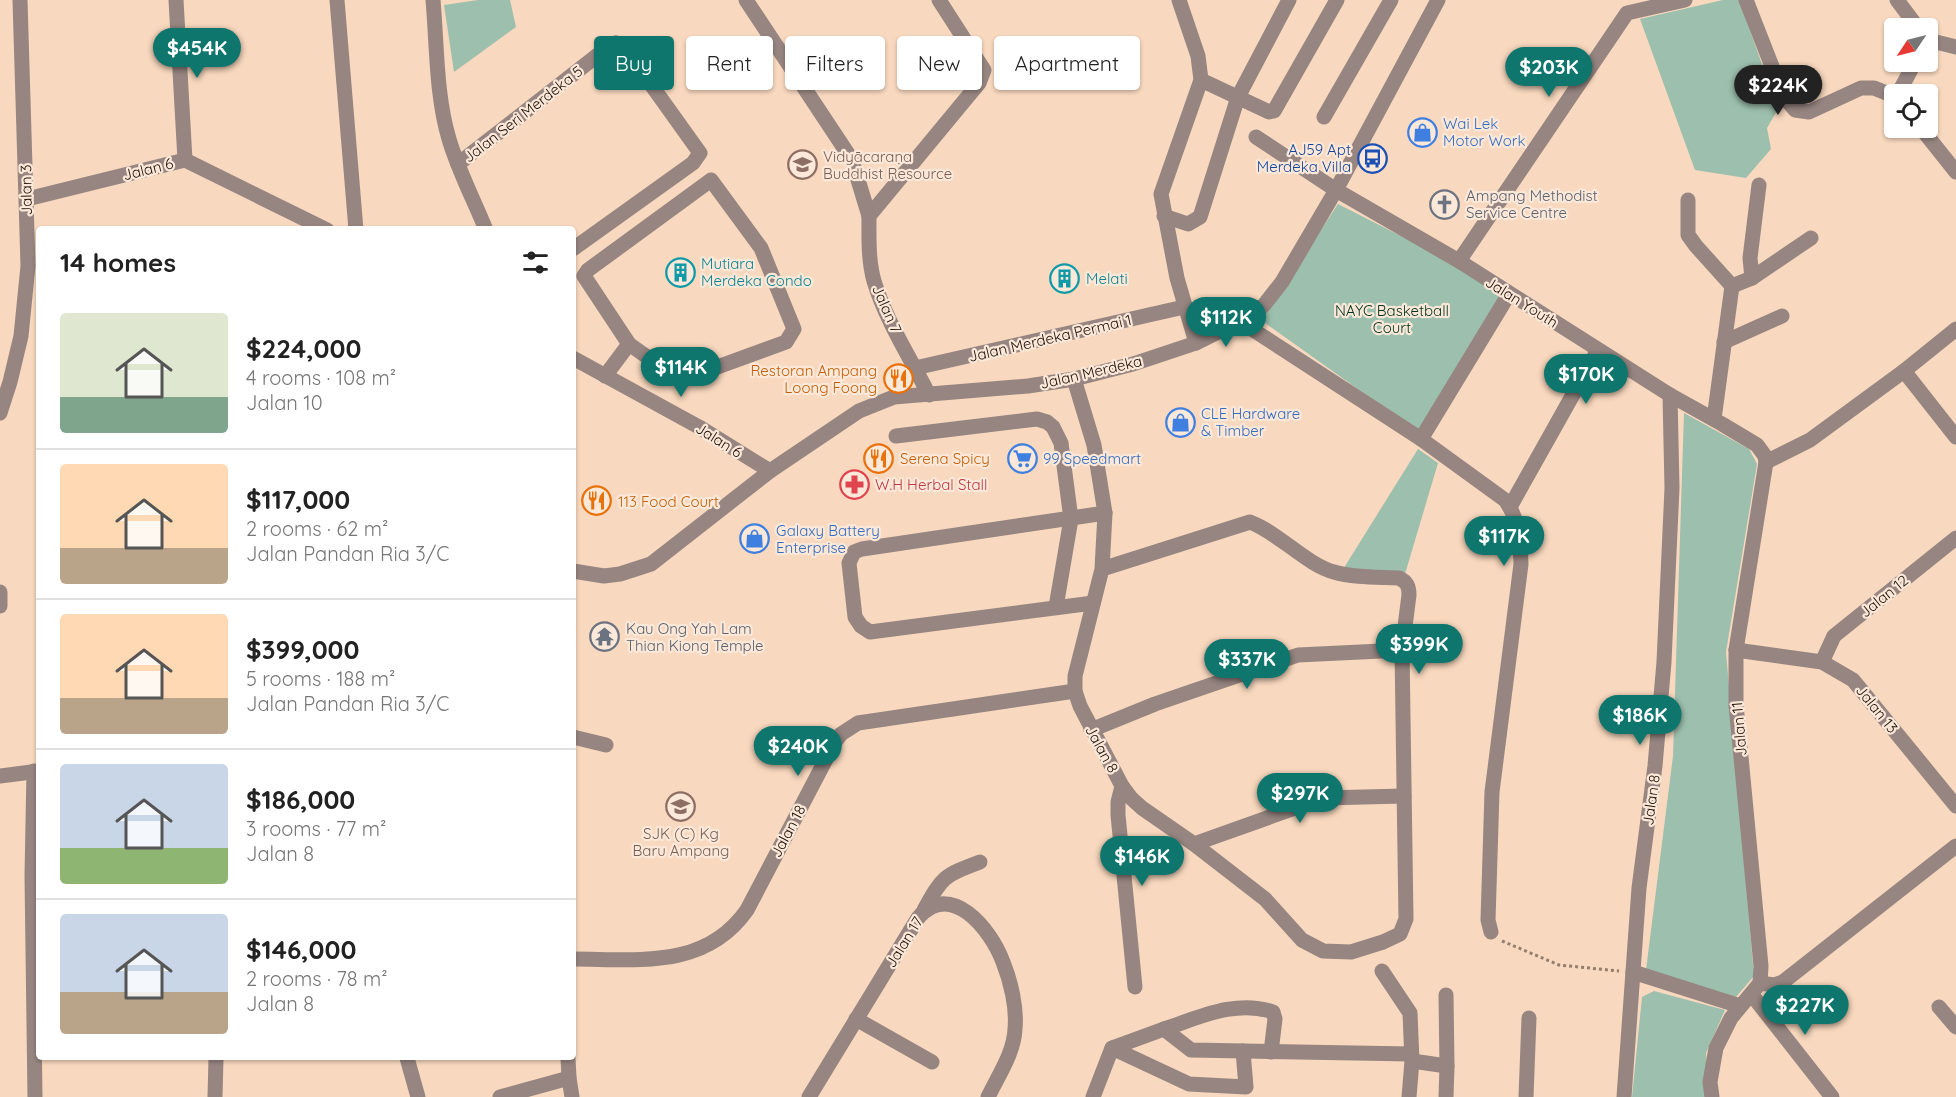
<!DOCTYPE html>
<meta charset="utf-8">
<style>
:root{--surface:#fff;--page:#f6f6f6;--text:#222;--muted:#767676;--line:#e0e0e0;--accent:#0f766e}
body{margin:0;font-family:Quicksand,sans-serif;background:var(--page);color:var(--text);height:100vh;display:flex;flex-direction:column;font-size:22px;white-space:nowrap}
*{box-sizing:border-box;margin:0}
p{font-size:20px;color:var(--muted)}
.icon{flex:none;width:33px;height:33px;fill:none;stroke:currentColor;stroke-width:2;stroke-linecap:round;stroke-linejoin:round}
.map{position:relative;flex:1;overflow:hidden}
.panel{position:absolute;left:36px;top:226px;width:540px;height:834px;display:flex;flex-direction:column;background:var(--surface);border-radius:6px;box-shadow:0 2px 4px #0004}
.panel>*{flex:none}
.guide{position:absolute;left:594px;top:36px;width:570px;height:54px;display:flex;gap:12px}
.needle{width:39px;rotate:235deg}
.buttons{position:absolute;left:1884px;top:18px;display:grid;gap:12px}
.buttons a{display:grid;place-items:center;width:54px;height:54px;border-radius:6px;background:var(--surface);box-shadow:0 2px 4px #0004;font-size:30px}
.price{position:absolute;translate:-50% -51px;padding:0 14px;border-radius:21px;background:var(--accent);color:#fff;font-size:20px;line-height:39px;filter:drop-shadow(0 2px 3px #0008)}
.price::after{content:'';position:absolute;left:50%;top:36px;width:18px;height:14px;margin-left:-9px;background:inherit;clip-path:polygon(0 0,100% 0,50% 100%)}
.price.on{background:#222;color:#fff}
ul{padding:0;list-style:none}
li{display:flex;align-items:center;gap:18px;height:150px;padding:0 24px}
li+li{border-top:2px solid var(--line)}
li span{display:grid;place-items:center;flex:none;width:168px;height:120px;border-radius:6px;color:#555}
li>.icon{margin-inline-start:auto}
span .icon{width:72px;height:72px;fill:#fffc;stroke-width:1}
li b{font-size:26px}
h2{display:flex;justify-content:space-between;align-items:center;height:72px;padding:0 24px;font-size:26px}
.pill{padding:0 21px;border-radius:6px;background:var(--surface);box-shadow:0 2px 4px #0004;font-size:21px;line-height:54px}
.pill.on{background:var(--accent);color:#fff}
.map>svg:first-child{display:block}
</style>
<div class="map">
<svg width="1956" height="1097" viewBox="0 0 1956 1097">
<rect width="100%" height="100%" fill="#f8d8be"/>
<!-- green -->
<g fill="#9dbfad">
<polygon points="478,0 510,0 516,27 454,72 444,5"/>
<polygon points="1723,0 1739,0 1778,109 1767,128 1771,149 1746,178 1695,170 1640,19"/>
<polygon points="1338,204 1454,263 1501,294 1418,432 1258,318 1286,283"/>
<polygon points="1684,413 1749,449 1757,464 1726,652 1754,976 1736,997 1646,970 1673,756"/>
<polygon points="1418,449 1438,463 1405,574 1342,571"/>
<polygon points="1654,991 1725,1010 1706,1053 1709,1097 1632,1097 1642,997"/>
</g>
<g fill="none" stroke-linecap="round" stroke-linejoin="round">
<!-- path -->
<polyline stroke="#957f6c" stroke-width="3" stroke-dasharray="3 3" stroke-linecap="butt" points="1502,941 1559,965 1619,971"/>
<!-- minor -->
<g stroke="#968580" stroke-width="15">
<polyline points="176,0 185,160"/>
<polyline points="337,0 356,230"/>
<path d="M433 0C437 45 436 96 449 139 458 170 474 200 486 230"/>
<polyline points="746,0 852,160 869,216"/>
<polyline points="1179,0 1198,56 1201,80 1161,194 1177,278 1196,343"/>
<polyline points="1746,0 1784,97 1795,110 1809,112 1861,88 1874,88 1894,96"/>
<polyline points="1897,0 1918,28"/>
<polyline points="1928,40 1956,47"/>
<polyline points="1201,80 1269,112 1274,111 1337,0"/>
<polyline points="1898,94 1915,62"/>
<polyline points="1324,117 1391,0"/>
<polyline points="1921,128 1956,172"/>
<polyline points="1256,137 1336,190 1459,261 1670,395 1722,424 1757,445 1765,456 1766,462 1736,650 1736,705 1761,966 1760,983 1731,1018 1716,1048 1710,1082 1712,1097"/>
<polyline points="458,164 603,51 616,43 627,51 700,153 693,163 573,249"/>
<polygon points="711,180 761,248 794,329 786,342 701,373 670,373 629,344 584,276 588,270"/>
<polyline points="27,199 185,160 327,230"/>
<polyline points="1688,200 1688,235 1696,246 1732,286"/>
<polyline points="1164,216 1188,224 1200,217 1238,97 1289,0"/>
<polyline points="1459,261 1627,13 1685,0"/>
<polyline points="1752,278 1750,258 1759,185"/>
<path d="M1241 322 1421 439 1505 500C1520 521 1520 539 1521 564L1492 792 1488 920 1491 932"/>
<polyline points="1724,342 1782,316"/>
<polyline points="573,358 699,427 770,471"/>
<polyline points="915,368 1184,307"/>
<polyline points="1904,371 1956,437"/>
<polyline points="605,376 629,344"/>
<path d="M1074 379 1094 445 1105 513 1102 569 1075 676V691L1080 706 1122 786 1131 798 1142 808 1194 844 1265 899 1302 940 1323 951 1351 952 1383 942 1400 934 1406 919 1402 650 1409 595C1409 586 1407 582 1399 578 1379 577 1353 578 1334 572 1307 565 1279 533 1250 522L1102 569"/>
<path d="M929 395C910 357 886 321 874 281 868 260 869 237 869 216L979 83 984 70 939 0"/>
<polyline points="0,413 10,382 21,336 28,266 20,0"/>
<polyline points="1714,419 1732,286 1752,278 1811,238"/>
<polyline points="896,436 1037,419 1047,422 1053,427 1061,443 1071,519 1056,607"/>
<polyline points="1421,439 1509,294"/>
<polyline points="1766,462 1810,440 1904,371 1956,329"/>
<polyline points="1510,507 1598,350"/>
<polyline points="573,571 604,576 620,574 651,564 770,471 859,411 894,397 1028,386 1074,379 1133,364 1196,343 1252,315 1264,305 1282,282 1336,190 1438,0"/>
<polyline points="0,592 0,606"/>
<polyline points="1093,603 870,632 861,626 855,617 849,563 854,552 862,549 1105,513"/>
<polyline points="1736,650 1822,662 1853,680 1956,806"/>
<polyline points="1822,662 1834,636 1956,538"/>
<polyline points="1091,730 1155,704 1298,655 1402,650"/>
<polyline points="573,737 606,745"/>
<polyline points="34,771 32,876 35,1097"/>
<polyline points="0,776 39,771"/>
<polyline points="1122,786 1118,802 1118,815 1135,987"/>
<polyline points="1194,844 1323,798 1404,796"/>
<path d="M924 910C943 876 943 876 980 862"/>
<path d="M573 959C637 959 705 970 747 910L835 742 841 734 858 723 1075 691"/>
<polyline points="1382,971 1410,1013 1412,1061 1409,1097"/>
<polyline points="1633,972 1740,1006"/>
<polyline points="1760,983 1774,985 1783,982 1956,846"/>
<polyline points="1752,995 1832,1097"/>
<polyline points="1939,1007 1956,1027"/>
<polyline points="856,1019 932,1062"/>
<path d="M1164 1029C1198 1018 1236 999 1273 1012L1275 1019 1271 1052"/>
<polyline points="1112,1048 1189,1084 1246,1087 1243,1051"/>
<polyline points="407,1058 418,1097"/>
<polyline points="568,1058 569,1078 572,1097"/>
<polyline points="1412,1061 1447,1066"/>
<polyline points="215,1097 216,1058"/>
<polyline points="500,1097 569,1078"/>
<path d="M809 1097 918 918C950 879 991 929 1003 962 1011 982 1017 1008 1015 1029 1014 1053 998 1076 988 1097"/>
<polyline points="1093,1097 1112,1048 1164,1029 1191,1050 1411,1054"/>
<polyline points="1446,1097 1447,1066 1446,995"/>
<polyline points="1526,1097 1529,1018"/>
<polyline points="1624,1097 1639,888 1655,766 1664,662 1672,488 1670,395"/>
</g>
</g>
<!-- icons -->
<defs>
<symbol id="shop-ring" viewBox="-11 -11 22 22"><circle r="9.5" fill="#fbe8d9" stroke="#3f7fe0" stroke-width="1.5"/><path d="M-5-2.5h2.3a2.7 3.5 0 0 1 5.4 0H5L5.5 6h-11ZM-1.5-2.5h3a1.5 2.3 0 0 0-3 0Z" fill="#3f7fe0"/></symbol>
<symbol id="bus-ring" viewBox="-11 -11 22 22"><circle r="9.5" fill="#fbe8d9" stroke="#1a4fb4" stroke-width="1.5"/><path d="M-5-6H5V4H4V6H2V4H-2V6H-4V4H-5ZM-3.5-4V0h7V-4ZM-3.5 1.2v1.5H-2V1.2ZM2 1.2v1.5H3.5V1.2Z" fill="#1a4fb4"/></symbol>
<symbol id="university-ring" viewBox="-11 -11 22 22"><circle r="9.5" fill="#fbe8d9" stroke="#8d6e63" stroke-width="1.5"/><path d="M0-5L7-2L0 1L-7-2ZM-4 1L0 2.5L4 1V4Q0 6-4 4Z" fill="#8d6e63"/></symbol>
<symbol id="church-ring" viewBox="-11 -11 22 22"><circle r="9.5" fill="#fbe8d9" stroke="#6b7280" stroke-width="1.5"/><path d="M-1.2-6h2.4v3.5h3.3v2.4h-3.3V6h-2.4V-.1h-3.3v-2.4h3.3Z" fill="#6b7280"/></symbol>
<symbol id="building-ring" viewBox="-11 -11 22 22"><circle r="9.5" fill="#fbe8d9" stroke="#0f9aa8" stroke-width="1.5"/><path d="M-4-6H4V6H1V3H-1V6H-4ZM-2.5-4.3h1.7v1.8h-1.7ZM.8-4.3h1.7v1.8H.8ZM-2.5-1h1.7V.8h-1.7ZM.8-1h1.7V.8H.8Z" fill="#0f9aa8"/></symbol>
<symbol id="restaurant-ring" viewBox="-11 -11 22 22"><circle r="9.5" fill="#fbe8d9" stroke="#e8710a" stroke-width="1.5"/><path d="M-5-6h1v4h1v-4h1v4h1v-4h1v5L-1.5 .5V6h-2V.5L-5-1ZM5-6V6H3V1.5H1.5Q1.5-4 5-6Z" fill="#e8710a"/></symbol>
<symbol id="supermarket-ring" viewBox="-11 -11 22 22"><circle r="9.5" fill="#fbe8d9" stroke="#3f7fe0" stroke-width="1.5"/><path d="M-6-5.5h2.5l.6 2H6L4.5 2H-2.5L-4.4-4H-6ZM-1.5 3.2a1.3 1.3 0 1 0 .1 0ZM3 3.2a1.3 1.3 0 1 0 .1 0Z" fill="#3f7fe0"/></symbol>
<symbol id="pharmacy-ring" viewBox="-11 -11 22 22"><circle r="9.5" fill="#fbe8d9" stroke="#e0444e" stroke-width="1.5"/><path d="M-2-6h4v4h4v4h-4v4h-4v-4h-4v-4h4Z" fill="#e0444e"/></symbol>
<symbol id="temple-ring" viewBox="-11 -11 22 22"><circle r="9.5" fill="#fbe8d9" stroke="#6b7280" stroke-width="1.5"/><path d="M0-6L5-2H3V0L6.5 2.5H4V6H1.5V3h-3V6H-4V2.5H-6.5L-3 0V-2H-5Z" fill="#6b7280"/></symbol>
<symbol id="school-ring" viewBox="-11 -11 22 22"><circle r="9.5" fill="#fbe8d9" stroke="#8d6e63" stroke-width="1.5"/><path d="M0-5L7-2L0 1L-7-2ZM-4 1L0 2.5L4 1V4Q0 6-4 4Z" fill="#8d6e63"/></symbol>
</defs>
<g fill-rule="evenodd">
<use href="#shop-ring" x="1406" y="116" width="33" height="33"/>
<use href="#bus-ring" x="1356" y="142" width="33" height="33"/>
<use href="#university-ring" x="786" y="148" width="33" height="33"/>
<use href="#church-ring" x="1428" y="188" width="33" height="33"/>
<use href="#building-ring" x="664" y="256" width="33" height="33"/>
<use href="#building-ring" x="1048" y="262" width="33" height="33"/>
<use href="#restaurant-ring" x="882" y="362" width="33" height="33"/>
<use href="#shop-ring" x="1164" y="406" width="33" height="33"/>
<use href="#restaurant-ring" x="862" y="442" width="33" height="33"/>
<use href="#supermarket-ring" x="1006" y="442" width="33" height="33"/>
<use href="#pharmacy-ring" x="838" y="468" width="33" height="33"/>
<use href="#restaurant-ring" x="580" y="484" width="33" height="33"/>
<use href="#shop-ring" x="738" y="522" width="33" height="33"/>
<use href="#temple-ring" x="588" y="620" width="33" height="33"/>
<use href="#school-ring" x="664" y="790" width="33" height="33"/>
</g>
<g text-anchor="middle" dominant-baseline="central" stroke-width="4.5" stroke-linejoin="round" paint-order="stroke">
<!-- street labels -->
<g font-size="15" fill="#1d1209" stroke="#fbe8d9">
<text transform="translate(523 114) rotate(-38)">Jalan Seri Merdeka 5</text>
<text transform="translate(148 169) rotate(-14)">Jalan 6</text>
<text transform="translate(26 190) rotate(-91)">Jalan 3</text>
<text transform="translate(1522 302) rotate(32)">Jalan Youth</text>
<text transform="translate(887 309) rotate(66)">Jalan 7</text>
<text transform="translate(1050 338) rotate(-13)">Jalan Merdeka Permai 1</text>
<text transform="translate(1091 372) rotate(-13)">Jalan Merdeka</text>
<text transform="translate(719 440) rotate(32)">Jalan 6</text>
<text transform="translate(1884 596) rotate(-39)">Jalan 12</text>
<text transform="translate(1877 709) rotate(51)">Jalan 13</text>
<text transform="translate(1739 729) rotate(-95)">Jalan 11</text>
<text transform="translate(1102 749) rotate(61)">Jalan 8</text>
<text transform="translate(1651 800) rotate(-82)">Jalan 8</text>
<text transform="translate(788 831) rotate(-62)">Jalan 18</text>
<text transform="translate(904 942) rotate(-58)">Jalan 17</text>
</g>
<!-- shop labels -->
<g font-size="15" fill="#366cbe" stroke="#fbe8d9" text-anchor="start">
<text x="1443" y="123">Wai Lek<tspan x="1443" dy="17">Motor Work</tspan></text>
<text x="1201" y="413">CLE Hardware<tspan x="1201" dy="17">&amp; Timber</tspan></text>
<text x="1043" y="458">99 Speedmart</text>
<text x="776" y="530">Galaxy Battery<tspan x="776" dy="17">Enterprise</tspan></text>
</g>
<!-- transit labels -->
<g font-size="15" fill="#164399" stroke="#fbe8d9" text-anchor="end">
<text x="1351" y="149">AJ59 Apt<tspan x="1351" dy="17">Merdeka Villa</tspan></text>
</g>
<!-- education labels -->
<g font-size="15" fill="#785e54" stroke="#fbe8d9" text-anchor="start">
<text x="823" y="156">Vidyācaraṇa<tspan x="823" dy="17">Buddhist Resource</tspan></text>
<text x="681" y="833" text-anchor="middle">SJK (C) Kg<tspan x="681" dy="17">Baru Ampang</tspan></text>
</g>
<!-- worship labels -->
<g font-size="15" fill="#5b616d" stroke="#fbe8d9" text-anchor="start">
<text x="1466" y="195">Ampang Methodist<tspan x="1466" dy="17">Service Centre</tspan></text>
<text x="626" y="628">Kau Ong Yah Lam<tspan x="626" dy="17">Thian Kiong Temple</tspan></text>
</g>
<!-- culture labels -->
<g font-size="15" fill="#0d838f" stroke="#fbe8d9" text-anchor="start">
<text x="701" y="263">Mutiara<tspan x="701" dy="17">Merdeka Condo</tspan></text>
<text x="1086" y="278">Melati</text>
</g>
<!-- park labels -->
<g font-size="15" fill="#00331f" stroke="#fbe8d9">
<text x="1392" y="310">NAYC Basketball<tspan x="1392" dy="17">Court</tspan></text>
</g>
<!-- food labels -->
<g font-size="15" fill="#c56008" stroke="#fbe8d9" text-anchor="start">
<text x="877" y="370" text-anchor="end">Restoran Ampang<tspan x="877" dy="17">Loong Foong</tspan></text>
<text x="900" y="458">Serena Spicy</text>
<text x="618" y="501">113 Food Court</text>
</g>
<!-- health labels -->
<g font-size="15" fill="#be3a42" stroke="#fbe8d9" text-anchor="start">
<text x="875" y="484">W.H Herbal Stall</text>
</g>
</g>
</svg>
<div class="buttons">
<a><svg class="needle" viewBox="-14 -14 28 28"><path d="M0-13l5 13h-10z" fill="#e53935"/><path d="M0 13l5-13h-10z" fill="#767676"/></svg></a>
<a><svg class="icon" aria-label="locate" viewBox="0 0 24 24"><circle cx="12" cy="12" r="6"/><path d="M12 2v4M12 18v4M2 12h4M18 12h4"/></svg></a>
</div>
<b class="price" style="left:197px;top:79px">$454K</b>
<b class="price" style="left:1549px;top:98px">$203K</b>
<b class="price on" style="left:1778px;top:116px">$224K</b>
<b class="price" style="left:1226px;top:348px">$112K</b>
<b class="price" style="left:681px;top:398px">$114K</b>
<b class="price" style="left:1586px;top:405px">$170K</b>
<b class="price" style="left:1504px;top:567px">$117K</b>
<b class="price" style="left:1419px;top:675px">$399K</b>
<b class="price" style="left:1247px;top:690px">$337K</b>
<b class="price" style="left:1640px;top:746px">$186K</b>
<b class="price" style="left:798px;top:777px">$240K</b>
<b class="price" style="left:1300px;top:824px">$297K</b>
<b class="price" style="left:1142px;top:887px">$146K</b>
<b class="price" style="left:1805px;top:1036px">$227K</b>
<div class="guide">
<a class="pill on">Buy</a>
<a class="pill">Rent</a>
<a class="pill">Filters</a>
<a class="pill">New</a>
<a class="pill">Apartment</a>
</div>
<section class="panel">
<h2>14 homes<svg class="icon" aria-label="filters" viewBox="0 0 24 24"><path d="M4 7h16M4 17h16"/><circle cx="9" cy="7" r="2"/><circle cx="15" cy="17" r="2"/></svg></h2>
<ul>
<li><span style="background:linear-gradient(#dfe7d0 70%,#7fa58c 0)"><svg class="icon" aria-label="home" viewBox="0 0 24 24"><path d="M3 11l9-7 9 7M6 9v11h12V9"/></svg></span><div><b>$224,000</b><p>4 rooms · 108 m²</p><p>Jalan 10</p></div></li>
<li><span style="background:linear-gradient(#ffd9b3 70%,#b9a48a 0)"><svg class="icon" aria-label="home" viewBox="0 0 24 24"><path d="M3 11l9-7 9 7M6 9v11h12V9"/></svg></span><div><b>$117,000</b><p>2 rooms · 62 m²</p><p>Jalan Pandan Ria 3/C</p></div></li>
<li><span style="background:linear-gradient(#ffd9b3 70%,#b9a48a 0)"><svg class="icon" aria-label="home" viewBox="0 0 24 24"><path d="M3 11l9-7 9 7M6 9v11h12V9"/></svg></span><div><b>$399,000</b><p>5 rooms · 188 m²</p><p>Jalan Pandan Ria 3/C</p></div></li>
<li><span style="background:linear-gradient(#c9d6e8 70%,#8fb573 0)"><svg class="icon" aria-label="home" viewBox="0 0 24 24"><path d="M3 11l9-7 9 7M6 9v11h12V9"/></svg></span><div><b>$186,000</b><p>3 rooms · 77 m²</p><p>Jalan 8</p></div></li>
<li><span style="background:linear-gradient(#c9d6e8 65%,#b9a48a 0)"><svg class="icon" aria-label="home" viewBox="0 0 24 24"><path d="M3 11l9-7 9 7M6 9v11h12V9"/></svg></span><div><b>$146,000</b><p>2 rooms · 78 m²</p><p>Jalan 8</p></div></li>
</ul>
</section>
</div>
